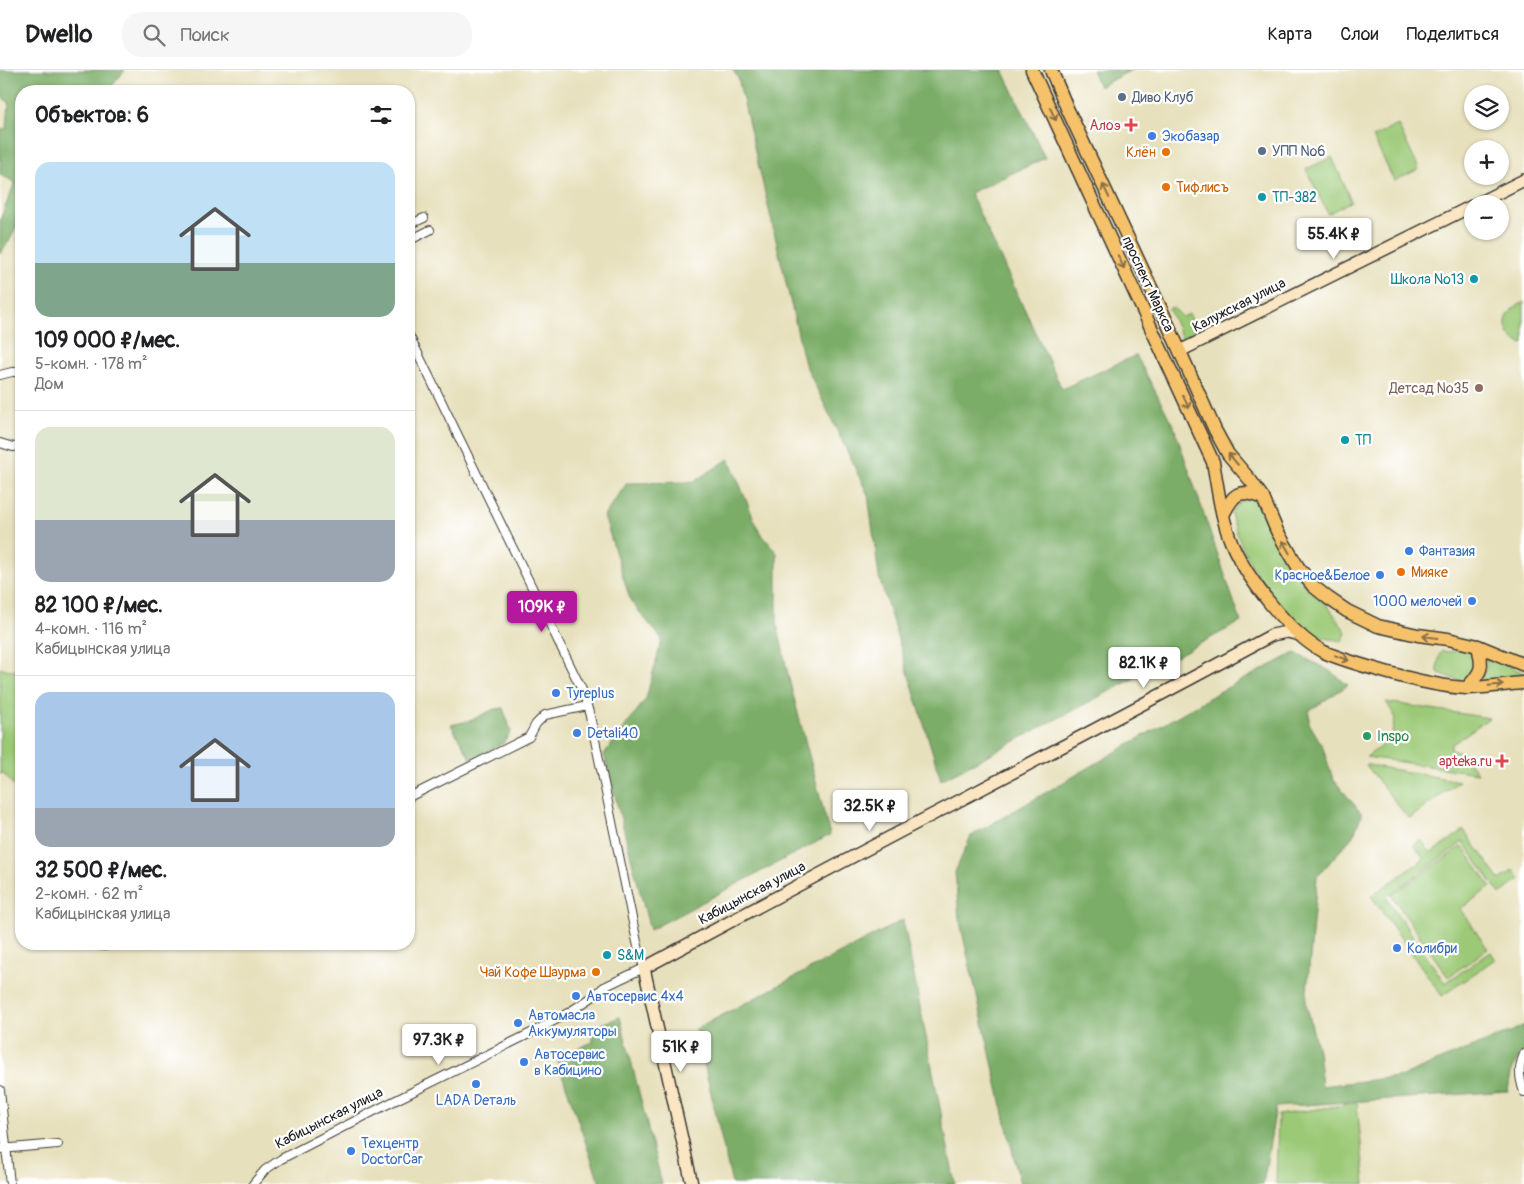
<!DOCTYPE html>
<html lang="ru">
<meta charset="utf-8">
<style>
:root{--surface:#fff;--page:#f6f6f6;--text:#202124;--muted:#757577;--line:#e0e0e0;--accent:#b5179e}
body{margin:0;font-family:Pangolin,sans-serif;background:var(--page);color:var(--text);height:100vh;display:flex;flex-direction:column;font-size:19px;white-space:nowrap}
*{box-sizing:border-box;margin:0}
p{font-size:16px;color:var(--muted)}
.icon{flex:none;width:28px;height:28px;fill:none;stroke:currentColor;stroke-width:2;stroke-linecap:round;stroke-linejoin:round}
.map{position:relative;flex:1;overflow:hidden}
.drawer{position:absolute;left:15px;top:15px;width:400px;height:865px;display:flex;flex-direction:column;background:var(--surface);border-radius:20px;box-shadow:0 1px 4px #0004}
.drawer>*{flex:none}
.fabs{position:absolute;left:1464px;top:15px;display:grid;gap:10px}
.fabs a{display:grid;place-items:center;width:45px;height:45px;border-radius:50%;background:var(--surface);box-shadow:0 1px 4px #0004;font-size:25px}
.price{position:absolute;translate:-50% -42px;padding:0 11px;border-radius:5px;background:#fff;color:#222;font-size:16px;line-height:32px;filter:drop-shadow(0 1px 2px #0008)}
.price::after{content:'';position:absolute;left:50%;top:30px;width:15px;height:11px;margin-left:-8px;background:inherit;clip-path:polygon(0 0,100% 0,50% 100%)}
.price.on{background:var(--accent);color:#fff}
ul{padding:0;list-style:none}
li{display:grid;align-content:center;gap:10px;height:265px;padding:0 20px}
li+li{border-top:1px solid var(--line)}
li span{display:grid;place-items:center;height:155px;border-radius:15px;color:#555}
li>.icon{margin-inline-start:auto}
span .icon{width:90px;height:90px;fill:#fffc;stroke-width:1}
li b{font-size:21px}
h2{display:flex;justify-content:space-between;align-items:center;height:60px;padding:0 20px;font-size:21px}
header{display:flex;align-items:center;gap:30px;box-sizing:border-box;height:70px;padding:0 25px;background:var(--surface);border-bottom:1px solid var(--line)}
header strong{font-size:24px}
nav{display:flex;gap:28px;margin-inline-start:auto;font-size:18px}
.search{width:350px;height:45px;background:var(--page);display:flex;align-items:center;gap:12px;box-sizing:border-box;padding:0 18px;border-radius:20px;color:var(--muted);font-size:19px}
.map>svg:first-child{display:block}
</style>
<header>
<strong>Dwello</strong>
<div class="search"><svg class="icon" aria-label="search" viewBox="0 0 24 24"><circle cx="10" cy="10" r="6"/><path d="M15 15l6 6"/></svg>Поиск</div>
<nav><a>Карта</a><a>Слои</a><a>Поделиться</a></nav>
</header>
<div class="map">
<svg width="1524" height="1114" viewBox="0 0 1524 1114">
<rect width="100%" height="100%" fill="#fff"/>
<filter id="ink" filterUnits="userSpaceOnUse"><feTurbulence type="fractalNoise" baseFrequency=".02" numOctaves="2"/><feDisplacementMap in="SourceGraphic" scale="10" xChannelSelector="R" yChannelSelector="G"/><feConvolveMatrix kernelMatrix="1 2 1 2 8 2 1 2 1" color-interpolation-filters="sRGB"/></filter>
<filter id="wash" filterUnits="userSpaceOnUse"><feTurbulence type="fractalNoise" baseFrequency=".0096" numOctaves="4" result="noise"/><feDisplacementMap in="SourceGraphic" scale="20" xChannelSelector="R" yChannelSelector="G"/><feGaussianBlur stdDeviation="1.12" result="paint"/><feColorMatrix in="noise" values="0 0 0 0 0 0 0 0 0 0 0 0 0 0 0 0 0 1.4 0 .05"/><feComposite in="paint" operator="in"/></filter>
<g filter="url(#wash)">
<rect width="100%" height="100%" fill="#e7e0bc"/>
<!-- green -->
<g fill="#9bc976" stroke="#5c7249">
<polygon points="1398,55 1419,99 1394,111 1373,67"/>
<polygon points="1332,87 1351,131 1328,144 1306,99"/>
<path d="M1524 232V274C1508 272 1500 253 1511 241 1514 237 1519 234 1524 232Z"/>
<polygon points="1172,237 1183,247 1189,244 1201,265 1187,272 1183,271 1169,239"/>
<path d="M1250 428 1256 431 1276 474 1291 498 1308 519 1328 536 1346 562 1343 571C1332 569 1319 568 1309 564 1301 560 1295 552 1289 546 1262 516 1240 482 1231 443L1241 430Z"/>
<path d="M1462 579 1474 583C1476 595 1474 602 1465 611 1455 611 1448 606 1439 603L1437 599 1440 583 1442 581 1450 582Z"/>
<path d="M1486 586 1524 603V607L1480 611C1486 603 1488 596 1486 586Z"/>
<polygon points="0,598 21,602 21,738 21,724 3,703 0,704"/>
<polygon points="1386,632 1489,648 1451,675 1451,679 1462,682 1477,703 1366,687 1391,669 1395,646"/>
<polygon points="1366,695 1368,695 1459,711 1412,747 1408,748"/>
<polygon points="1464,760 1500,810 1514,800 1520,809 1500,824 1463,772 1386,827 1445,913 1491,882 1495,889 1442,926 1371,826 1424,789 1414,775 1421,770 1431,783"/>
<polygon points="1462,776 1491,817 1460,839 1488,879 1448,907 1391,825"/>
<polygon points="1357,1033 1365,1114 1276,1114 1278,1045"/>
</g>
<!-- forest -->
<g fill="#7cad67" stroke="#4c6442">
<polygon points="0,0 125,0 108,21 21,21 21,146 11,168 0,184 0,150 15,112 0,105 0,60 7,58 9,32 0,27"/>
<polygon points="733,0 1003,0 1045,88 970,123 1062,319 1136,285 1174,357 1241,552 941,710 879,507 868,425 805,294 738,8"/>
<polygon points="1092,0 1131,0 1099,17"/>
<polygon points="729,389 759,461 777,483 777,553 789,609 830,765 650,860 604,684 646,629 662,569 631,532 604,446 627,413 693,412"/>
<polygon points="1295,583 1330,601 1348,615 1309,641 1309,653 1322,675 1333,709 1362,744 1353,766 1317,807 1306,933 1318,981 1322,1016 1404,1006 1443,989 1515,960 1524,955 1524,981 1512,998 1508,1021 1276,1037 1263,1114 1020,1114 959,848 955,802 971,766 1219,622"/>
<polygon points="503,638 511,661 504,673 471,689 451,655 472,650 494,639"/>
<polygon points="903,850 955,1114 732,1114 696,959"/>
<polygon points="620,947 662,1114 600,1114 556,987 593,972 592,958"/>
</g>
</g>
<g filter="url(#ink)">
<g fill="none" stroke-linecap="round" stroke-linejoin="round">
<defs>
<g id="street">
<polyline points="409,155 424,148"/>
<polyline points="409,172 412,169 430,160"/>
<polyline points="0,305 12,302 21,302"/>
<polyline points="0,373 13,377 21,376"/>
<polyline points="409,727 529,667 536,654 545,645 587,636"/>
<polyline points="96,874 97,875 105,876 111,874"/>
<path d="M1524 984C1518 998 1519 1007 1524 1022"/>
<polyline points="0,1020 10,1114"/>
<polyline points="0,1079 58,1074"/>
<polyline points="253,1114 265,1100 281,1089 386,1035 535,961 568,943 594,926 604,917 644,898 637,872 590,646 583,622 409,265"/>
</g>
<g id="secondary">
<polyline points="1476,134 1524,110"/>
<polyline points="1180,281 1472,136"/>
<path d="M692 1114 644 898C852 785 1063 678 1272 565L1287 562 1300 565"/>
</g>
<g id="primary">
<path d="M1032 0 1213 392C1218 419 1221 448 1232 474 1247 508 1290 565 1324 582 1345 591 1368 597 1389 603 1414 610 1442 617 1467 618 1486 618 1505 614 1524 613"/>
<polyline points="1051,0 1067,38 1161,239 1215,360 1228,384 1251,411 1263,428 1277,461 1298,497 1313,516 1328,528 1347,541 1378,556 1418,565 1448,569 1478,576 1524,595"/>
<path d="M1223 445C1234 423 1239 418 1263 428"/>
<path d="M1467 618C1483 600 1483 598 1478 576"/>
</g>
</defs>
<!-- street casing -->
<use href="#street" stroke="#3a3934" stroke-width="10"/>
<!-- secondary casing -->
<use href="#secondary" stroke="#3a3934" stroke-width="14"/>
<!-- primary casing -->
<use href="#primary" stroke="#3a3934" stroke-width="15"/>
<!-- street -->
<use href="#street" stroke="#fff" stroke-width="8"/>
<!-- secondary -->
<use href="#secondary" stroke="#fbe6c4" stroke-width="11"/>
<!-- primary -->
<use href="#primary" stroke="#f5c16b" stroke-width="12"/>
</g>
<!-- one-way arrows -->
<defs><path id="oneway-shaft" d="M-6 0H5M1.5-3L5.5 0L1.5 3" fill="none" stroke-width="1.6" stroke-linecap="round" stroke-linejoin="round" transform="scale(1.25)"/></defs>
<g stroke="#886e44">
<use href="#oneway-shaft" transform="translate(1053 44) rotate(65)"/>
<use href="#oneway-shaft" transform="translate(1106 121) rotate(-115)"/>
<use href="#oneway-shaft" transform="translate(1121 192) rotate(65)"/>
<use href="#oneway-shaft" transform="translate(1186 332) rotate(65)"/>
<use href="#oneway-shaft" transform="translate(1233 389) rotate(-130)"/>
<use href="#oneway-shaft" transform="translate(1286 477) rotate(-120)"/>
<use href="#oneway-shaft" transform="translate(1430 567) rotate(-172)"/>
<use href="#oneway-shaft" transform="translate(1342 588) rotate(21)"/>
<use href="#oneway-shaft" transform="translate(1496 615) rotate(-5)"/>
</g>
</g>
<!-- markers -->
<g fill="#5c6f8a" stroke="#fff" stroke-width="2">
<circle cx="1122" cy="27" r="5"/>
<circle cx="1262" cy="81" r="5"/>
</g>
<g fill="#e0444e" stroke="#fff" stroke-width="2">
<path d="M1128.5 47.5h5v5h5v5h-5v5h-5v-5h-5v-5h5z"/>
<path d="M1499.5 683.5h5v5h5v5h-5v5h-5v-5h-5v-5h5z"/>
</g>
<g fill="#3f7fe0" stroke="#fff" stroke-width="2">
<circle cx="1152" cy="66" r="5"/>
<circle cx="1409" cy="481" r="5"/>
<circle cx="1380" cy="505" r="5"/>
<circle cx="1472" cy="531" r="5"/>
<circle cx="556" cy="623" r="5"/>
<circle cx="577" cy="663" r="5"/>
<circle cx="1397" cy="878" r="5"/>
<circle cx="576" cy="926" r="5"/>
<circle cx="518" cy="953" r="5"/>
<circle cx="524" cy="992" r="5"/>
<circle cx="476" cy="1014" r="5"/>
<circle cx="351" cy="1081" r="5"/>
</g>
<g fill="#e8710a" stroke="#fff" stroke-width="2">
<circle cx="1166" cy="82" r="5"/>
<circle cx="1166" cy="117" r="5"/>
<circle cx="1401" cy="502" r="5"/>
<circle cx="596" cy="902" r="5"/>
</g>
<g fill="#0f9aa8" stroke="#fff" stroke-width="2">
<circle cx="1262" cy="127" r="5"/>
<circle cx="1474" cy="209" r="5"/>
<circle cx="1345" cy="370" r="5"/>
<circle cx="607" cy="885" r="5"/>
</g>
<circle fill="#8d6e63" stroke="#fff" stroke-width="2" cx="1479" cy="318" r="5"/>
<circle fill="#2e9e5b" stroke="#fff" stroke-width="2" cx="1367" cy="666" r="5"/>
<g text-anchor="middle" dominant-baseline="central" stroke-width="4.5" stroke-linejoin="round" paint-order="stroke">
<!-- service labels -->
<g font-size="14" fill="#4e5e75" stroke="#fff" text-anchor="start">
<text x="1132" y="27">Диво Клуб</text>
<text x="1272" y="81">УПП №6</text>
</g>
<!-- health labels -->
<g font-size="14" fill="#be3a42" stroke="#fff" text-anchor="end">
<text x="1121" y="55">Алоэ</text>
<text x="1492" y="691">apteka.ru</text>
</g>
<!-- shop labels -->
<g font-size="14" fill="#366cbe" stroke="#fff" text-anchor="start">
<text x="1162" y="66">Экобазар</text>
<text x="1419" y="481">Фантазия</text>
<text x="1370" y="505" text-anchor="end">Красное&amp;Белое</text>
<text x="1462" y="531" text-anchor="end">1000 мелочей</text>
<text x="566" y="623">Tyreplus</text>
<text x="587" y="663">Detali40</text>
<text x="1407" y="878">Колибри</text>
<text x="586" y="926">Автосервис 4х4</text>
<text x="528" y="945">Автомасла<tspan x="528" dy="16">Аккумуляторы</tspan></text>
<text x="534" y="984">Автосервис<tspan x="534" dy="16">в Кабицино</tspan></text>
<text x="476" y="1030" text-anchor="middle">LADA Dеталь</text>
<text x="361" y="1073">Техцентр<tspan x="361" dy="16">DoctorCar</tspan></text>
</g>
<!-- food labels -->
<g font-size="14" fill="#c56008" stroke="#fff" text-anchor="end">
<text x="1156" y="82">Клён</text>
<text x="1176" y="117" text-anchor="start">Тифлисъ</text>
<text x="1411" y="502" text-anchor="start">Мияке</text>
<text x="586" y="902">Чай Кофе Шаурма</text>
</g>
<!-- culture labels -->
<g font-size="14" fill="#0d838f" stroke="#fff" text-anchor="start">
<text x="1272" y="127">ТП-382</text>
<text x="1464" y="209" text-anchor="end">Школа №13</text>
<text x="1355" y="370">ТП</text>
<text x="617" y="885">S&amp;M</text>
</g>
<!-- street labels -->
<g font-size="14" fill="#1c1c1c" stroke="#fff">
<text transform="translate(1148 214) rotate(65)">проспект Маркса</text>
<text transform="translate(1239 235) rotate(-27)">Калужская улица</text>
<text transform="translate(752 823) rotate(-28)">Кабицынская улица</text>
<text transform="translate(329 1048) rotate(-27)">Кабицынская улица</text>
</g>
<!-- education labels -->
<g font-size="14" fill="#785e54" stroke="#fff" text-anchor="end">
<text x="1469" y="318">Детсад №35</text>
</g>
<!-- leisure labels -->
<g font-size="14" fill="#27864d" stroke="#fff" text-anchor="start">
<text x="1377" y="666">Inspo</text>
</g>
</g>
</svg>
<div class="fabs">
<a><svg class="icon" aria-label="layers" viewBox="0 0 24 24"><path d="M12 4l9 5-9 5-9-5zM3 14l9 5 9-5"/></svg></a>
<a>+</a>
<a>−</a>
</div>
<b class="price" style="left:1334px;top:190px">55.4K ₽</b>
<b class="price on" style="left:542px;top:563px">109K ₽</b>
<b class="price" style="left:1144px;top:619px">82.1K ₽</b>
<b class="price" style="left:870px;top:762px">32.5K ₽</b>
<b class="price" style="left:439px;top:996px">97.3K ₽</b>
<b class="price" style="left:681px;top:1003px">51K ₽</b>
<section class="drawer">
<h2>Объектов: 6<svg class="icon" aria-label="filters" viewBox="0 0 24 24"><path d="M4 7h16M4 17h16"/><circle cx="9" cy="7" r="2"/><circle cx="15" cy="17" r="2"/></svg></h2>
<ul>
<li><span style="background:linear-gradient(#bfe0f5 65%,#7fa58c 0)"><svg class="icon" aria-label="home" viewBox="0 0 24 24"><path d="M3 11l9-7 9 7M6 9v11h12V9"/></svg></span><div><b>109 000 ₽/мес.</b><p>5-комн. · 178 m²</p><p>Дом</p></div></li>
<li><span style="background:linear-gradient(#dfe7d0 60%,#9aa5b1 0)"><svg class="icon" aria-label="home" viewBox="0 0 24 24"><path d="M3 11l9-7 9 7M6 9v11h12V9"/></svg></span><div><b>82 100 ₽/мес.</b><p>4-комн. · 116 m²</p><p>Кабицынская улица</p></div></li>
<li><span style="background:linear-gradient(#a9c7e8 75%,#9aa5b1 0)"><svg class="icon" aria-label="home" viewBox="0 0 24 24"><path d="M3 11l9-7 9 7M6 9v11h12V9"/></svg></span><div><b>32 500 ₽/мес.</b><p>2-комн. · 62 m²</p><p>Кабицынская улица</p></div></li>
</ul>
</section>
</div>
